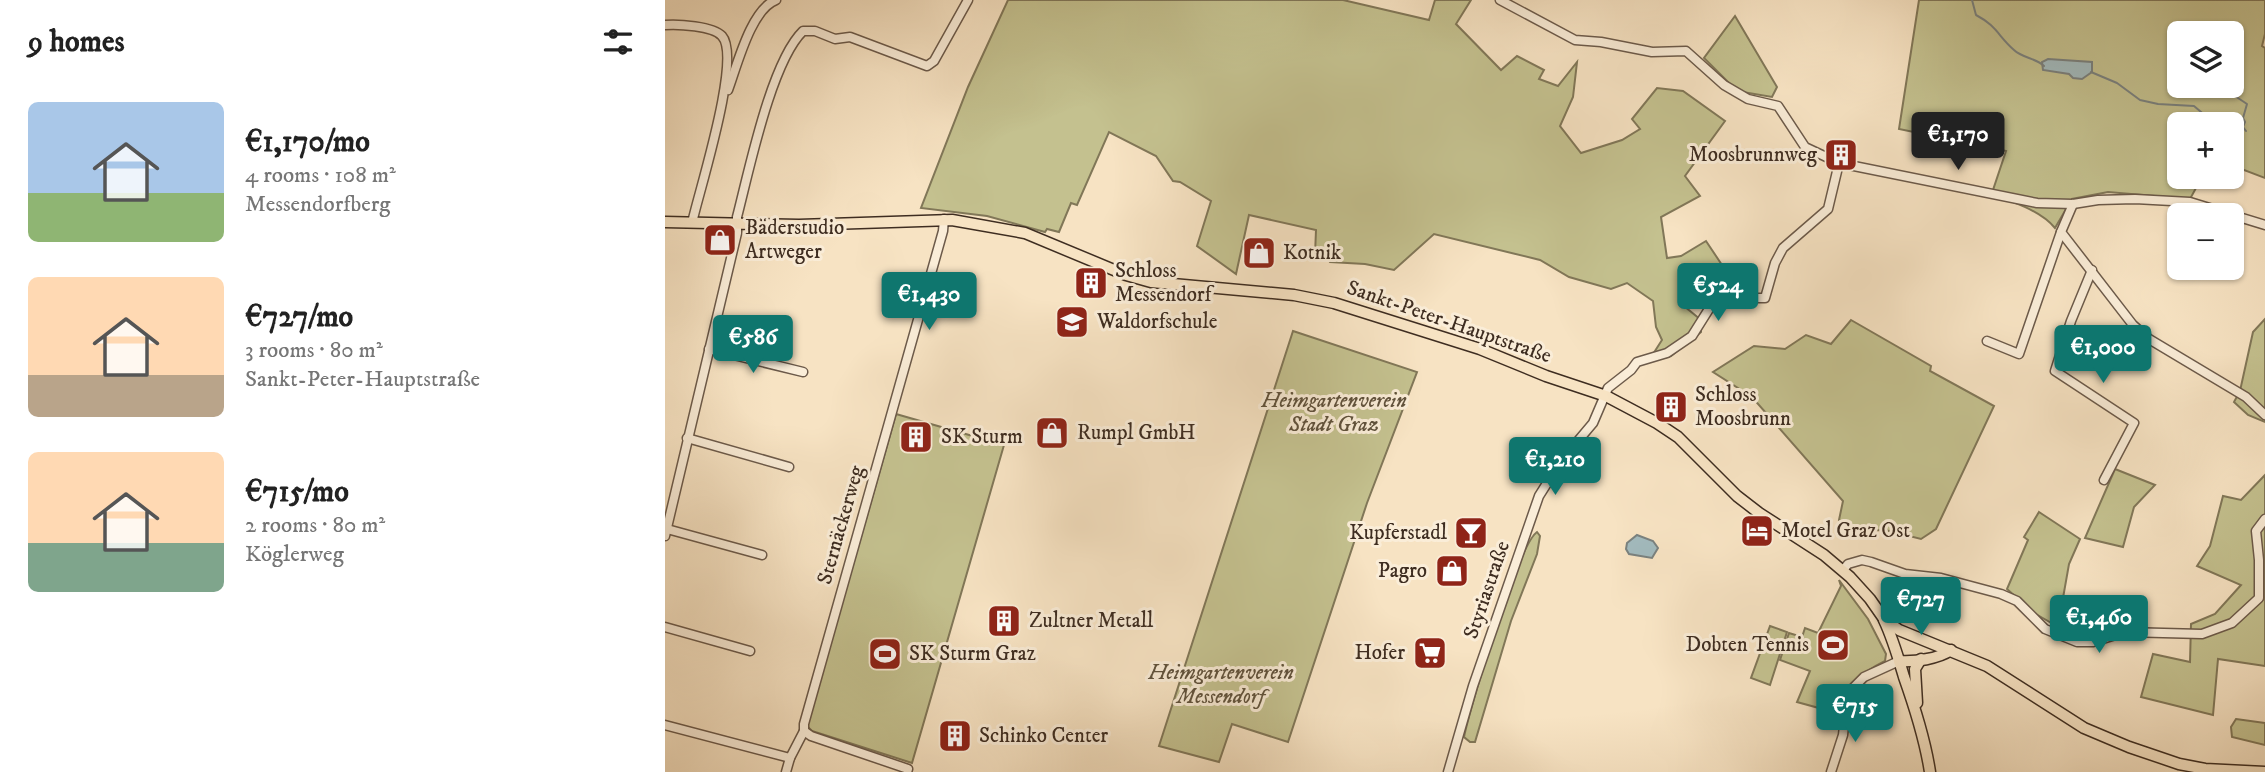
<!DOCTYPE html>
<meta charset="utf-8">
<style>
:root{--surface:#fff;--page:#f2f2f2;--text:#222;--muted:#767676;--accent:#0f766e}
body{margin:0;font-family:"IM FELL DW Pica",serif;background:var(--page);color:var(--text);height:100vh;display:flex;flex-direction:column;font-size:26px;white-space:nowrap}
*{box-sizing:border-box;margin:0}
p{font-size:23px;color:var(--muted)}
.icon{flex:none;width:38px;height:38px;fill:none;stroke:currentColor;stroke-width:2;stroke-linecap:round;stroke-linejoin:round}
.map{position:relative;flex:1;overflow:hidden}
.drawer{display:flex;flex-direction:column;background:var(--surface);width:665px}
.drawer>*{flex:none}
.controls{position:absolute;left:1502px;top:21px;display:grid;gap:14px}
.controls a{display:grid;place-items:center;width:77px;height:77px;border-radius:10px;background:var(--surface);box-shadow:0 2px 5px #0004;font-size:35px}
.price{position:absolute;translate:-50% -60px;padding:0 16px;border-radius:7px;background:var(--accent);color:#fff;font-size:23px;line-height:46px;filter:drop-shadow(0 2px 4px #0008)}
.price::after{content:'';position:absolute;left:50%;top:42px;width:21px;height:16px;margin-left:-10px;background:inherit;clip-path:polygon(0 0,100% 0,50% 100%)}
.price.on{background:#222;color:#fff}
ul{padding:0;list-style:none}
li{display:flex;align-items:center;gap:21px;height:175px;padding:0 28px}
li span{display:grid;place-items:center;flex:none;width:196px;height:140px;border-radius:10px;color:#555}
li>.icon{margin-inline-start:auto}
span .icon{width:84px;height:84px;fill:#fffc;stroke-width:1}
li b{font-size:30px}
h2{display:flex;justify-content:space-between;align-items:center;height:84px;padding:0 28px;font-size:30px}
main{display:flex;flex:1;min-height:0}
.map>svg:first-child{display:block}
</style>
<main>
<section class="drawer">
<h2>9 homes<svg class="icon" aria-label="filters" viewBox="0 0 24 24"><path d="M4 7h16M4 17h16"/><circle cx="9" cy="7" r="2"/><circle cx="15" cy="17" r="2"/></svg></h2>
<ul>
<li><span style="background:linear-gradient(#a9c7e8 65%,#8fb573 0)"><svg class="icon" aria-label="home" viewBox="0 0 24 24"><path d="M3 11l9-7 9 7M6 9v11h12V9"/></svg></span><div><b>€1,170/mo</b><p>4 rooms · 108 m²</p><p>Messendorfberg</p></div></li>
<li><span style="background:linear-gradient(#ffd9b3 70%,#b9a48a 0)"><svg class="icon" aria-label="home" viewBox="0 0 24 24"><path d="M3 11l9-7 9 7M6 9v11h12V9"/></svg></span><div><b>€727/mo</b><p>3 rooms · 80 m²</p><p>Sankt-Peter-Hauptstraße</p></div></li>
<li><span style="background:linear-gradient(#ffd9b3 65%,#7fa58c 0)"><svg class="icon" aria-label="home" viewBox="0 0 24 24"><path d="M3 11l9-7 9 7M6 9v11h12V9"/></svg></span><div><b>€715/mo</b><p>2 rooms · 80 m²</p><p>Köglerweg</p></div></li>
</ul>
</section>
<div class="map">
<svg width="1600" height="772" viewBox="0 0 1600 772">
<rect width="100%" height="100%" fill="#f7e3c3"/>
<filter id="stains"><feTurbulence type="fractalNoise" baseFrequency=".00286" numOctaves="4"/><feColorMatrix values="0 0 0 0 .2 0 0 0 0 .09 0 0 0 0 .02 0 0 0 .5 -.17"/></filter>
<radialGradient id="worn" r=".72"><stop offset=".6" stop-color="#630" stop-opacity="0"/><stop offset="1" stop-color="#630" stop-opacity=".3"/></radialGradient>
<!-- green -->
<g fill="#c4c18f" stroke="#817758" stroke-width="2" fill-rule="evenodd">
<polygon points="343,0 678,0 764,20 770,0 806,0 791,24 836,70 852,56 879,70 874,79 893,86 912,62 908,97 895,126 916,153 957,140 975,129 967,119 992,88 1018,91 1060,121 1020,176 1035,196 996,217 1002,258 1016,256 1041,241 1059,268 1056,271 1051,268 1041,272 1019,306 1036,320 1036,332 1006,356 983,362 997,340 991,327 988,301 962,283 946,289 904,277 875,260 769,234 729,270 700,264 665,262 662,258 650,255 651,230 584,215 571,274 532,246 546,201 515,182 508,181 491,156 444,132 412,205 406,203 394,232 382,229 380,232 322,216 256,208 303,87"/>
<path d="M1254 0H1600V34L1597 46 1600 48V178L1566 165V124H1514V177H1537L1525 199 1443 192 1407 199 1390 228C1376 211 1346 200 1326 196L1341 151 1234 129ZM1514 33H1566V86H1514Z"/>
<polygon points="1070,16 1112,87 1107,97 1072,91 1039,58"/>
<polygon points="1600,319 1600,422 1583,415 1569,402 1575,391 1588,332"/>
<polygon points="1186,320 1266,366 1265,371 1329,406 1271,529 1256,539 1220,530 1192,531 1174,520 1178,501 1087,397 1048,372 1089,346 1120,349 1141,335 1166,344"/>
<polygon points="628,331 752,372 702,503 623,742 567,724 554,762 494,746"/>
<polygon points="231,414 339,445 247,763 147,731 142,726"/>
<polygon points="1450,469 1490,485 1469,507 1458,547 1420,538"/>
<polygon points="1600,475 1600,666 1553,659 1548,715 1476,697 1488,654 1525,662 1526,624 1550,614 1576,585 1532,566 1545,546 1558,496 1576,500"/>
<polygon points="1374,512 1415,539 1404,564 1395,615 1390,625 1369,613 1342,589 1363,540 1359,537"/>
<path d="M872 532 875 536 872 554 846 621 810 742H805L799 737C805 708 853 545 872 532Z"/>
<path d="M1174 580 1203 619 1221 654 1220 661C1194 674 1182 686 1172 713L1132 702 1145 671 1115 660 1124 633 1137 637 1140 628 1153 633 1176 586Z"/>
<polygon points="1105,626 1122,632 1105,685 1086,678"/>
<polygon points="1571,719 1600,723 1600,745 1567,737 1566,727"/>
</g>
<!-- water -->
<g fill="#a2bbbf" stroke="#7a8280" stroke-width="2">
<polygon points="1383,59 1427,62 1427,72 1417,79 1408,78 1404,74 1378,70 1377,62"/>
<polygon points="972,535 988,541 993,548 987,558 964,554 961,549 962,543"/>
</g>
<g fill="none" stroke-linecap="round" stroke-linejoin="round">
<!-- stream -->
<g stroke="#7a8280" stroke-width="2">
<path d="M1307 0 1311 15C1332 26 1333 36 1349 50 1357 58 1371 58 1379 66"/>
<polyline points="1426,72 1452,83 1475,100 1493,104 1529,106 1549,123 1556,124"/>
<polyline points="1561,90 1582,104 1578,118 1580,122 1578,127"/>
<polyline points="1566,127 1578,127 1581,131"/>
</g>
<defs>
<g id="minor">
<polyline points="835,0 910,40 936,42 987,52 1021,51 1059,85 1083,99 1113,106 1140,147 1174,163 1372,203 1408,204 1433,200 1470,199 1525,202 1600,225"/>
<path d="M0 25C13 24 48 26 57 36 77 58 34 191 27 223"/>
<path d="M63 90C72 66 86 9 111 0"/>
<polyline points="1408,204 1396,232 1468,325 1484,339 1581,397 1600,415"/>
<polyline points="1427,270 1406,321 1390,371 1469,423 1439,480"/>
<polyline points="1322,341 1354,354 1396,232"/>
<polyline points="44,349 138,372"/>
<polyline points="22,438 124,467"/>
<polyline points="2,529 97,555"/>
<path d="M0 536 72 233V217C84 171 106 62 138 31H150L170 39 185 37 262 66 269 61 303 0"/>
<polyline points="1178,570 1183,564 1197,560 1206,562 1240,574 1276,578 1336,594 1352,601 1380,629 1412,642 1428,642 1460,632 1537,634 1567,623 1594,598 1594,560 1591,531 1600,519"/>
<polyline points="0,627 85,651"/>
<polyline points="0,725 125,758"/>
<polyline points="121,772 125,758 139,731"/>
<polyline points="242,772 243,769 146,736 139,731 139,724 278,231 279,219"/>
<polyline points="783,772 808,686 874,496 896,461 928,423 943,388 966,370 972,362 1002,353 1027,336 1049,301 1065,285 1080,289 1089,298 1100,298 1110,263 1118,248 1163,209 1174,163"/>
<polyline points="1166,772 1178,735 1181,707 1189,687 1199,677 1234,661"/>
</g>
<g id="major">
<polyline points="0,222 134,225 287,220 360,233 461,275 486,282 629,295 669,303 815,349 881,376 941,396 992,423 1013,437 1072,496 1094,513 1159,555 1185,577 1205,599 1219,619 1234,630 1322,666 1419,728 1464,747 1514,764 1540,769 1600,772"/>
<path d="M1219 620C1228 639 1233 657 1239 677 1250 708 1260 739 1265 772"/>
<path d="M1234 661C1250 662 1273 659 1286 650"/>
<polyline points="1252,703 1250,669 1256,659"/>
</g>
</defs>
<!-- minor casing -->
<use href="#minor" stroke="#6c5a4a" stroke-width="11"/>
<!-- major casing -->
<use href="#major" stroke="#3e2d21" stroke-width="13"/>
<!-- minor -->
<use href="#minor" stroke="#faedd8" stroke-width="8"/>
<!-- major -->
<use href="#major" stroke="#f7e3c3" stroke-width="10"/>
</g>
<!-- icons -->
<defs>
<symbol id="building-square" viewBox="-11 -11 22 22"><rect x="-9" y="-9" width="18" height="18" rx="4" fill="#8f2418" stroke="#faedd8"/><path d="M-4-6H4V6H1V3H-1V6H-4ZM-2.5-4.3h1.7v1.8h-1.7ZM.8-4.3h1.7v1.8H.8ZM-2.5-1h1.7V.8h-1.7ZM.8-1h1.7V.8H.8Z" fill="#fff"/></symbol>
<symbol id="shop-square" viewBox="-11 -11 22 22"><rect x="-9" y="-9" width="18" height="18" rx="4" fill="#8f2418" stroke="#faedd8"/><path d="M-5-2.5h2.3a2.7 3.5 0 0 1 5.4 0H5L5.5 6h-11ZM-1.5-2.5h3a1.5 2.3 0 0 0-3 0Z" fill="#fff"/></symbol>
<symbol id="school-square" viewBox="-11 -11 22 22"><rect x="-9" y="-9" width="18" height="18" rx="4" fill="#8f2418" stroke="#faedd8"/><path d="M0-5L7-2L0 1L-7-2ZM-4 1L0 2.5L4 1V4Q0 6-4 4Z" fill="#fff"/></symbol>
<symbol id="hotel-square" viewBox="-11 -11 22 22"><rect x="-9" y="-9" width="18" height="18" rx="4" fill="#8f2418" stroke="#faedd8"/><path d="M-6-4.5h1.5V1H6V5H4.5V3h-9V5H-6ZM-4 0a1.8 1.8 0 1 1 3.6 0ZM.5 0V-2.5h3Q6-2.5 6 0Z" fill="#fff"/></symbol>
<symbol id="bar-square" viewBox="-11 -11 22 22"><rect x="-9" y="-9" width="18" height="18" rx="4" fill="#8f2418" stroke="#faedd8"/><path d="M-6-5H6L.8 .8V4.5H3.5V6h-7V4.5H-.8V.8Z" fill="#fff"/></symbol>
<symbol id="stadium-square" viewBox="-11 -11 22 22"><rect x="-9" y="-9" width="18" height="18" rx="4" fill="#8f2418" stroke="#faedd8"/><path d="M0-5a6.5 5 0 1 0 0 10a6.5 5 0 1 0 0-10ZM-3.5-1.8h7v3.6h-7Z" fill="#fff"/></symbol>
<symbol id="supermarket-square" viewBox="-11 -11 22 22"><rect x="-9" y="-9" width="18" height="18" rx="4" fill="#8f2418" stroke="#faedd8"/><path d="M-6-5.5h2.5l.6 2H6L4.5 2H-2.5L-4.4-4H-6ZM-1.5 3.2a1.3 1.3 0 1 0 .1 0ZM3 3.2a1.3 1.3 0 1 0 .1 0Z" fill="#fff"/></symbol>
</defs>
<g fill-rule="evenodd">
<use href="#building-square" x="1157" y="136" width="38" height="38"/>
<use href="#shop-square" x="36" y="221" width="38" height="38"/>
<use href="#shop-square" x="575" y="234" width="38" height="38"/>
<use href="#building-square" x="407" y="264" width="38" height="38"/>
<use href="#school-square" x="388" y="303" width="38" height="38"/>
<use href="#building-square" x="987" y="388" width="38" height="38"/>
<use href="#shop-square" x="368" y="414" width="38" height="38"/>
<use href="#building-square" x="232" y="418" width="38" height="38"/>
<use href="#hotel-square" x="1073" y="512" width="38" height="38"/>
<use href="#bar-square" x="787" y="514" width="38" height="38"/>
<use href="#shop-square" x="768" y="552" width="38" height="38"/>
<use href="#building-square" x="320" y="602" width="38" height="38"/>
<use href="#stadium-square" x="1149" y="626" width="38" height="38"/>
<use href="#supermarket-square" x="746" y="634" width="38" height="38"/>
<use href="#stadium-square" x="201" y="635" width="38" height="38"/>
<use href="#building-square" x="271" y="717" width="38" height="38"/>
</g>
<g text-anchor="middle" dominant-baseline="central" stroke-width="6" stroke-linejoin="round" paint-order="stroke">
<!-- poi labels -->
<g font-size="21" fill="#3e2d21" stroke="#faedd8" text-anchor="start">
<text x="1152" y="155" text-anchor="end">Moosbrunnweg</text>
<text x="80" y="228">Bäderstudio<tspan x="80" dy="24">Artweger</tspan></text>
<text x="618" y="253">Kotnik</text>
<text x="450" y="271">Schloss<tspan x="450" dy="24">Messendorf</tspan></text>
<text x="432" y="322">Waldorfschule</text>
<text x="1030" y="395">Schloss<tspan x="1030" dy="24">Moosbrunn</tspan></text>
<text x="412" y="433">Rumpl GmbH</text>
<text x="276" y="437">SK Sturm</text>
<text x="1116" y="531">Motel Graz Ost</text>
<text x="782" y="533" text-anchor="end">Kupferstadl</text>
<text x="762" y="571" text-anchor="end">Pagro</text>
<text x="364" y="621">Zultner Metall</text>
<text x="1144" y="645" text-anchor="end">Dobten Tennis</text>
<text x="740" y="653" text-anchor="end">Hofer</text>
<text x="244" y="654">SK Sturm Graz</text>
<text x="314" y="736">Schinko Center</text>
</g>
<!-- street labels -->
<g font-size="21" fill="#3e2d21" stroke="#faedd8">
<text transform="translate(784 322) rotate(19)">Sankt-Peter-Hauptstraße</text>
<text transform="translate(176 525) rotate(-74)">Sternäckerweg</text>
<text transform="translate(822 590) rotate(-71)">Styriastraße</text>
</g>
<!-- park labels -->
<g font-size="21" font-style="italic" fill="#60523c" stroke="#faedd8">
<text x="669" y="401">Heimgartenverein<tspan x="669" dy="24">Stadt Graz</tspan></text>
<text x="556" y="673">Heimgartenverein<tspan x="556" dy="24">Messendorf</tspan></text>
</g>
</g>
<rect width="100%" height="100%" filter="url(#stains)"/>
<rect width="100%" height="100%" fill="url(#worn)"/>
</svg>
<div class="controls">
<a><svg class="icon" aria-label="layers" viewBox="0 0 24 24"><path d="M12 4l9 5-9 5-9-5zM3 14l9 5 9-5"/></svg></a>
<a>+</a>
<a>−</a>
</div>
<b class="price on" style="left:1293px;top:172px">€1,170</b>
<b class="price" style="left:1053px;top:323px">€524</b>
<b class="price" style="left:264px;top:332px">€1,430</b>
<b class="price" style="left:88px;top:375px">€586</b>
<b class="price" style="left:1438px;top:385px">€1,000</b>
<b class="price" style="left:890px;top:497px">€1,210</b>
<b class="price" style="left:1256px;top:637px">€727</b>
<b class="price" style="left:1434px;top:655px">€1,460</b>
<b class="price" style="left:1190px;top:744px">€715</b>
</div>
</main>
